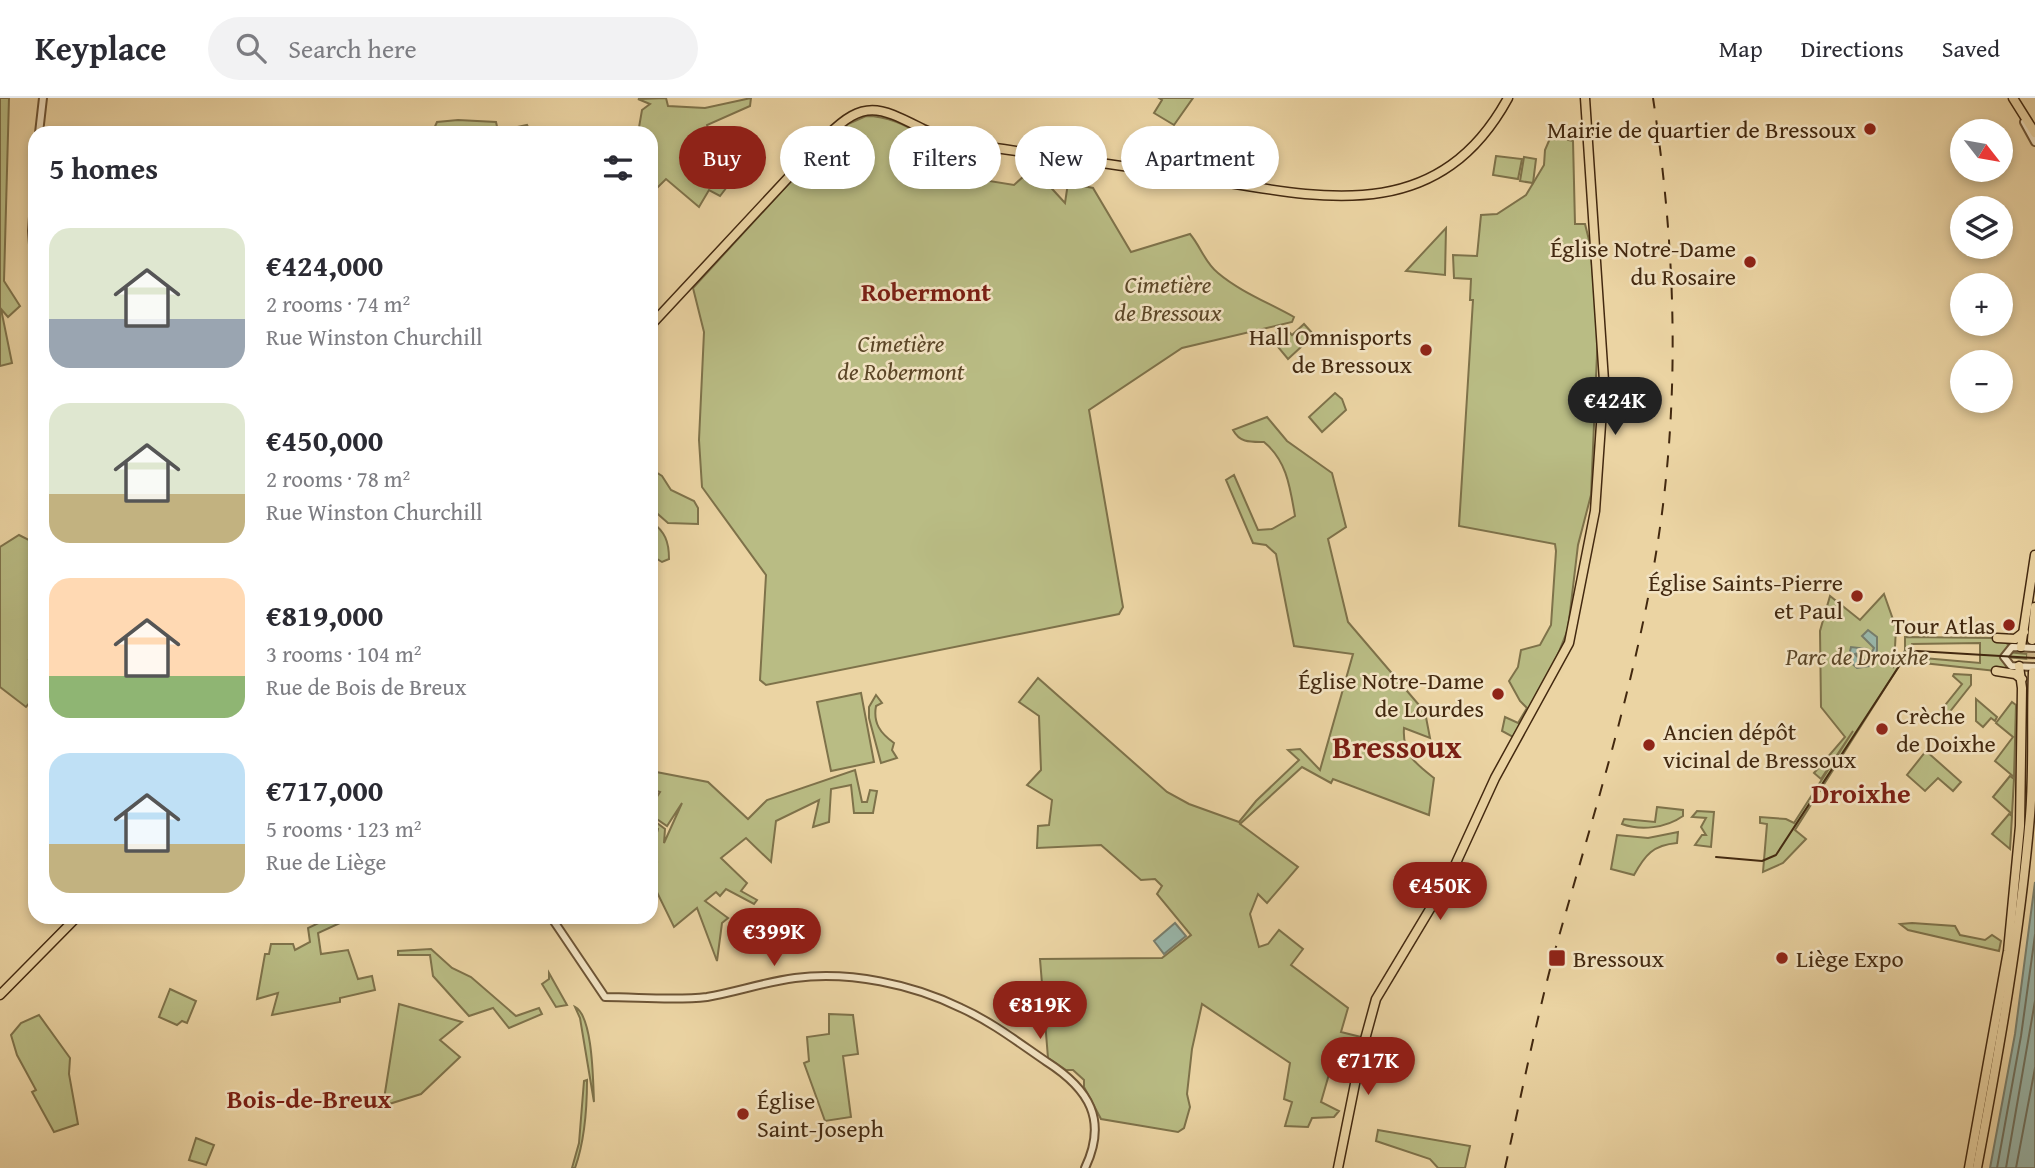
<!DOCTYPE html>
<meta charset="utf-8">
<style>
:root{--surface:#fff;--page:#f2f2f3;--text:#2b2b33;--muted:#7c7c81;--line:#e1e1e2;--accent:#8f2418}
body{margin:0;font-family:"Gentium Book Plus",serif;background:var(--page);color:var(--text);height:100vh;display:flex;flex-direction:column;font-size:26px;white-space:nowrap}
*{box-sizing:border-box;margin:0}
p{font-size:23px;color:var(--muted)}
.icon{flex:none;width:38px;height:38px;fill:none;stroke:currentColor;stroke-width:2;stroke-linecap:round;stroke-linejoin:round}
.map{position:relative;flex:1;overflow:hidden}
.drawer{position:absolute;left:28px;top:28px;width:630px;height:798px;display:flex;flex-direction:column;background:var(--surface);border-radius:21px;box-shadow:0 4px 10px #0003}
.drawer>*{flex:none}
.guide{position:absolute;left:679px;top:28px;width:665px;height:63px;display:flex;gap:14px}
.needle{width:46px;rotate:121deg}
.tools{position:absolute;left:1950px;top:21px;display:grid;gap:14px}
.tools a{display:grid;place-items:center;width:63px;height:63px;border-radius:50%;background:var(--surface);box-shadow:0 4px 10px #0003;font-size:35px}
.price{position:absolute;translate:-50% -60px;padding:0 16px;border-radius:24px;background:var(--accent);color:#fff;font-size:23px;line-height:46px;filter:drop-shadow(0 2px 4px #0008)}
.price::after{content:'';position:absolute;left:50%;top:42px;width:21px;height:16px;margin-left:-10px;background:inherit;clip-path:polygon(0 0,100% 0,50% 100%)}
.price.active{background:#222;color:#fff}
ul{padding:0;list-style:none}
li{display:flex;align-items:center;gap:21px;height:175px;padding:0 21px}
li span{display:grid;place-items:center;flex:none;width:196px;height:140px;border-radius:21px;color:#555}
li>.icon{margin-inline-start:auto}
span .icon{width:84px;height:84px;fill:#fffc;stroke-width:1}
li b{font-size:30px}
h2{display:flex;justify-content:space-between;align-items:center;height:84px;padding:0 21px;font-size:30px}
.chip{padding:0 24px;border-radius:32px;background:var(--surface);box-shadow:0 4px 10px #0003;font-size:24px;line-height:63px}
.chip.active{background:var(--accent);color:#fff}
header{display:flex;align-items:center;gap:42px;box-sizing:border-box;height:98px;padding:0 35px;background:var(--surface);border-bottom:2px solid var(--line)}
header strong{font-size:33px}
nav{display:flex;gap:38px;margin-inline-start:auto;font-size:24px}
.search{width:490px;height:63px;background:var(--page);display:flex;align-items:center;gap:18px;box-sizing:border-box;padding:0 24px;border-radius:38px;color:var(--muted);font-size:26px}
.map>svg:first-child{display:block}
</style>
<header>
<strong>Keyplace</strong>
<div class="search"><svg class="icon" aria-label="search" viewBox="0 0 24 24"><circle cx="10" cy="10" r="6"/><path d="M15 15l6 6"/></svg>Search here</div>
<nav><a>Map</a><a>Directions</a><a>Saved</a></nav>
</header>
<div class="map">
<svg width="2035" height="1070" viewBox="0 0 2035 1070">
<rect width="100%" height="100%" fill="#ebd4a3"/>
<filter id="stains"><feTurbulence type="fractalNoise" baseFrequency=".00286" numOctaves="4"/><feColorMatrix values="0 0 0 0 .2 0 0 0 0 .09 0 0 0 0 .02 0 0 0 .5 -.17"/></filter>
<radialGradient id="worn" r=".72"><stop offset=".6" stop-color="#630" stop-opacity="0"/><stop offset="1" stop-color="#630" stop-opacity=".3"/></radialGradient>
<!-- green -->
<g fill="#b9bc84" stroke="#7e724a" stroke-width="2">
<polygon points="0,0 9,0 4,183 20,208 8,219 1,211 12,265 0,268"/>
<polygon points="666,0 668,8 705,10 751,0 750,8 707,27 717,62 733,81 720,98 709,92 699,109 666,81 652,95 651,35 638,35 642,12 650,6 638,1"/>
<polygon points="1159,0 1193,0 1174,27 1154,15 1162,2"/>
<path d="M866 18C896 18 915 34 942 47 954 52 971 53 985 55L983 82 1014 87 1033 70 1065 105 1068 85 1093 90 1131 154 1190 136C1201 149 1205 165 1218 175 1239 193 1269 205 1294 219L1292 224 1182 250 1089 312 1123 509 1119 516 766 587 760 582 766 477 702 389 699 342 704 234 693 190 803 70 848 26Z"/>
<polygon points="458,22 496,24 498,33 527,27 531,35 432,35 437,24"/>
<polygon points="1554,31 1566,31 1568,42 1573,43 1575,126 1585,126 1590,146 1598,233 1591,397 1578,447 1568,531 1551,574 1513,639 1502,633 1505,619 1518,625 1527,610 1520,603 1509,583 1518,569 1521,552 1540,547 1551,527 1556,453 1555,446 1459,428 1473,202 1470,202 1471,181 1454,180 1453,157 1477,158 1481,117 1497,116 1526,97 1544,67 1545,52"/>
<polygon points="1496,58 1522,61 1518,81 1493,77"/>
<polygon points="1524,59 1536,61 1533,85 1520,83"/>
<polygon points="1446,130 1445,177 1406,173"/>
<polygon points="1304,226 1314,237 1288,261 1269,238 1287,232 1292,237"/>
<polygon points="1335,295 1342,301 1346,312 1322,334 1309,319"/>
<path d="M1267 319 1287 343 1332 375 1346 429 1328 441 1348 524 1425 614 1430 640 1404 630C1402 656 1416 666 1434 680L1429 717 1333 681 1331 685 1302 669 1240 726 1298 769 1267 805 1258 796 1250 816 1259 849 1268 846 1279 832 1303 851 1291 867 1348 910 1341 934 1361 939 1357 955 1336 952 1321 1004 1339 1013 1334 1019 1312 1020 1308 1029 1285 1028 1292 1004 1284 1001 1290 965 1202 906 1192 951 1187 996 1190 1009 1184 1030 1178 1034 1101 1021 1084 989V982L1073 972H1066L1048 960 1040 861 1162 860 1191 837 1157 796 1162 788 1155 781 1141 782 1101 747 1037 750 1038 728 1049 727 1052 702 1027 687 1041 672 1039 618 1019 604 1038 580 1167 694 1189 706 1239 724 1256 703 1299 662 1288 652 1300 651 1320 672 1353 556 1294 548 1276 456 1266 447 1253 445 1226 382 1234 377 1258 432 1272 431 1295 418C1290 389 1287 363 1264 344 1250 344 1240 345 1233 332Z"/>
<polygon points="651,371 662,378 671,392 694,403 698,410 698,426 668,425 651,410"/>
<path d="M651 423C665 434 669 443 669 461L662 464 657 461 651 466Z"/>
<polygon points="19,437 35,445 35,558 29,562 35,570 35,594 31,594 32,602 26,609 0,589 0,449"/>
<polygon points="1884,496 1896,530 1894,568 1904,554 1905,559 1912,555 1912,559 1980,565 1980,545 1912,546 1911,550 1905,553 1905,539 1997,540 2011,548 2006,554 2027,556 2027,561 2005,559 2011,568 1996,573 1905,563 1904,560 1795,732 1806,741 1783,765 1763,774 1767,726 1760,725 1760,719 1786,721 1794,725 1853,633 1821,681 1814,675 1845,639 1821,609 1820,533 1830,498 1860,522"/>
<polygon points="1954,576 1971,577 1971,587 1948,616 1942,611 1962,586 1953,578"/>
<polygon points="861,595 874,664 831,673 817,604"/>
<path d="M876 597 882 605 876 608C873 625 880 635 894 645L892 652 897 660 881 665 869 620V609Z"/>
<polygon points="1976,601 1997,619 1995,623 1991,620 1983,629 1976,623"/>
<polygon points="2012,604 2016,607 2014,679 1995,663 2013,639 1996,625"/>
<polygon points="1926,653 1961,684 1953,693 1938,680 1925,693 1907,677"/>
<polygon points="855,672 862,704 867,704 870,692 877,693 873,715 854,715 851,687 831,691 829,724 813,729 819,702 776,723 771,764 746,740 721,760 747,785 741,793 757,802 754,806 726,791 720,798 716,794 705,803 728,820 722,825 717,863 697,810 674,829 651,782 651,773 657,764 651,757 658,731 653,728 657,725 665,731 664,745 682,705 667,728 651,717 651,708 660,694 651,691 651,673 708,684 748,721 767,702"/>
<polygon points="2010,678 2014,681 2012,716 1993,699"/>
<path d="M1657 709 1683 712V718C1666 730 1641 733 1622 726L1624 721 1655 724Z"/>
<polygon points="1697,713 1714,714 1711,749 1695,747 1702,737 1706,737 1701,729 1706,720 1692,719"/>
<polygon points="2009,716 2012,718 2010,751 1992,736"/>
<path d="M1678 734 1677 745C1653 747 1645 757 1634 777L1611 771 1617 737 1648 740Z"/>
<polygon points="324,819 353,819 318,835 321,856 348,852 358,881 372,878 375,892 340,900 340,904 272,917 278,895 257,901 265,856 269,856 271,846 293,846 295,852 310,844 308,830 325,822"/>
<polygon points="1912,825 1955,828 1960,837 1985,842 1992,837 2001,843 1999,853 1908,832 1900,826"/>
<polygon points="431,851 452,870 471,879 516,918 539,910 542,916 509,930 493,910 469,918 433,878 430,857 398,857 398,853"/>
<polygon points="549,875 567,907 556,909 542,886 549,881"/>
<polygon points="170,891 196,903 187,925 182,923 177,927 159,919"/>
<polygon points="399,906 462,924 440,942 460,959 421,996 389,1006 384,1001"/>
<path d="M575 909C593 918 593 984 594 1004L580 920Z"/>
<polygon points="829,916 853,917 858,956 843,958 851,1019 825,1023 804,965 809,963 807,939 829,936"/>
<polygon points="39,917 70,960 69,976 78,1026 54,1034 32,994 36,992 17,957 11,937 21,925"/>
<path d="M587 982C587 1012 585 1042 575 1070H572L579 1045 584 983Z"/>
<polygon points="1378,1032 1470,1048 1465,1070 1438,1070 1430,1061 1376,1043"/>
<polygon points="196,1040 214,1047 206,1067 189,1062"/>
</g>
<!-- water -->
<g fill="#99b7ab" stroke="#777e6d" stroke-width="2">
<polygon points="1868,532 1877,539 1877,553 1869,568 1857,570 1848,562 1851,549 1868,551 1855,556 1860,562 1868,562 1874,550 1862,538"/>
<polygon points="2035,784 2035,1070 1990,1070 2015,936"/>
<polygon points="1175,825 1186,838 1164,856 1154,843"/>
</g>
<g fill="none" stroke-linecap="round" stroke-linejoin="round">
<!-- shore -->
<g stroke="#6e705e" stroke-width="2">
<polyline points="1997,1070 2021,938 2035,837"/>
<polyline points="2006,1070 2035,903"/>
<polyline points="2016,1070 2035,970"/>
</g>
<!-- major-tunnel -->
<polyline stroke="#c9b286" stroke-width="8" stroke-dasharray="8 4" stroke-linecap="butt" points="2030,574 2032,545"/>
<defs>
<g id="minor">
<polyline points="2024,24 2035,44"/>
<polyline points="39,35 43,0"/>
<polyline points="35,90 32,133 35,174"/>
<polyline points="2035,550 2012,549 2004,559 2011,568 2035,569"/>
<path d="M551 819 605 899C638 899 674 903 707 899 736 894 765 884 795 880 850 873 912 886 961 910 992 924 1019 945 1047 964 1089 991 1108 1022 1085 1070"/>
</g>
<g id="major">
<polyline points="2013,0 2035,35"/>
<path d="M651 227 828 37C865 0 881 10 923 31 940 39 957 43 975 47 1043 57 1112 66 1181 77 1306 96 1433 137 1508 0"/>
<polyline points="1997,540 2015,541 2024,534"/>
<polyline points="2032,542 2035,509"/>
<polyline points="2021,549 2035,457"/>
<polyline points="1996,573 2015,576 2022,581"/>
<polyline points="0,897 77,819"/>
<polyline points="1338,1070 1361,956 1376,901 1451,776 1495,680 1569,545 1595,413 1604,283 1585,0"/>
<polyline points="1969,1070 2008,853 2020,728 2022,590 2019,568"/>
<path d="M1977 1070C1999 953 2020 836 2030 718 2034 670 2031 622 2033 574"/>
</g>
</defs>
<!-- minor casing -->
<use href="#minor" stroke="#6d5435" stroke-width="10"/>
<!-- major casing -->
<use href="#major" stroke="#432910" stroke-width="11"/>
<!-- minor -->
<use href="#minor" stroke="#f2e3c3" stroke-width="6"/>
<!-- major -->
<use href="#major" stroke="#ebd4a3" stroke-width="8"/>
<!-- tram -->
<polyline stroke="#432910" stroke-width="2" points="1716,759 1762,763 1776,757 1907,556 1917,553 2035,560"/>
<!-- rail -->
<path stroke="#432910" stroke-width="2" stroke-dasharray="12 12" stroke-linecap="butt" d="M1505 1070C1521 999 1535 927 1554 856 1595 710 1642 566 1662 415 1680 276 1674 138 1653 0"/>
</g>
<!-- markers -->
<g fill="#8f2418" stroke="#f2e3c3" stroke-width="2.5">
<circle cx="1870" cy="31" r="7"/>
<circle cx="1750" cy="164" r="7"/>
<circle cx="1426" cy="252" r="7"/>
<circle cx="1857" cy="498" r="7"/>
<circle cx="2009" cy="527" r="7"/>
<circle cx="1498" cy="596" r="7"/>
<circle cx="1882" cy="631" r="7"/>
<circle cx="1649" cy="647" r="7"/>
<rect x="1548" y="851" width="18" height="18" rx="3.5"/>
<circle cx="1782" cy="860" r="7"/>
<circle cx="743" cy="1016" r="7"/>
</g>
<g text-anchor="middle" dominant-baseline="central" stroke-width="5" stroke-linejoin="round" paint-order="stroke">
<!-- poi labels -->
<g font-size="24" fill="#432910" stroke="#f2e3c3" text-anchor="end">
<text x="1856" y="31">Mairie de quartier de Bressoux</text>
<text x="1736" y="150">Église Notre-Dame<tspan x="1736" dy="28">du Rosaire</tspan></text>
<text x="1412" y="238">Hall Omnisports<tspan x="1412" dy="28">de Bressoux</tspan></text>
<text x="1843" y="484">Église Saints-Pierre<tspan x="1843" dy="28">et Paul</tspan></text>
<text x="1995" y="527">Tour Atlas</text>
<text x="1484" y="582">Église Notre-Dame<tspan x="1484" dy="28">de Lourdes</tspan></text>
<text x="1896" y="617" text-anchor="start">Crèche<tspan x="1896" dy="28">de Doixhe</tspan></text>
<text x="1663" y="633" text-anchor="start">Ancien dépôt<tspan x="1663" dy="28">vicinal de Bressoux</tspan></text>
<text x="1573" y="860" text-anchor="start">Bressoux</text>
<text x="1796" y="860" text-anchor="start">Liège Expo</text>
<text x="757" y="1002" text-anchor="start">Église<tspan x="757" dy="28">Saint-Joseph</tspan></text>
</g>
<!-- park labels -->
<g font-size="24" font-style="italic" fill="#5b4627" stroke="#f2e3c3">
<text x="1168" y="186">Cimetière<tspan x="1168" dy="28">de Bressoux</tspan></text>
<text x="901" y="245">Cimetière<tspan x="901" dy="28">de Robermont</tspan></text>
<text x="1857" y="558">Parc de Droixhe</text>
</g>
<!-- neighbourhood labels -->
<g font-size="26" font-weight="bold" fill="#7a1f14" stroke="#f2e3c3">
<text x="926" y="193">Robermont</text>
<text x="309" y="1000">Bois-de-Breux</text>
</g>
<!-- quarter labels -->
<g font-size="28" font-weight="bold" fill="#7a1f14" stroke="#f2e3c3">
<text x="1861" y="694">Droixhe</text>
</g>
<!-- district labels -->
<g font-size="32" font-weight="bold" fill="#7a1f14" stroke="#f2e3c3">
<text x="1397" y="648">Bressoux</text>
</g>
</g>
<rect width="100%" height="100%" filter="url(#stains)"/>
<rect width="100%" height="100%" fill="url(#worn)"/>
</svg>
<div class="tools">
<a><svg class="needle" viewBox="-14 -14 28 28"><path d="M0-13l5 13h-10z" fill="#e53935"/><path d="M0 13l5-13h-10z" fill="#7c7c81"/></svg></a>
<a><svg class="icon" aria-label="layers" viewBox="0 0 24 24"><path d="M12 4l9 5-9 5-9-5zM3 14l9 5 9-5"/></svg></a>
<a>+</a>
<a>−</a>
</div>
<b class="price active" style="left:1615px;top:339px">€424K</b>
<b class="price" style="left:1440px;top:824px">€450K</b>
<b class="price" style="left:774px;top:870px">€399K</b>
<b class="price" style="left:1040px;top:943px">€819K</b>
<b class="price" style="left:1368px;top:999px">€717K</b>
<div class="guide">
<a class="chip active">Buy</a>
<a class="chip">Rent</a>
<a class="chip">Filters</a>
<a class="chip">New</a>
<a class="chip">Apartment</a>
</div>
<section class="drawer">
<h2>5 homes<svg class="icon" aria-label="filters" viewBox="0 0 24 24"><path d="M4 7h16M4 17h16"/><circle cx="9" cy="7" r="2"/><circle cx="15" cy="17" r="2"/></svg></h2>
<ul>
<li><span style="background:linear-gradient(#dfe7d0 65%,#9aa5b1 0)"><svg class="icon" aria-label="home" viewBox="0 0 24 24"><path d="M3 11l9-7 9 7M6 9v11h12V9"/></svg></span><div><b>€424,000</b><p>2 rooms · 74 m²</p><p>Rue Winston Churchill</p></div></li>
<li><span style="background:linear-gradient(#dfe7d0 65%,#c2b280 0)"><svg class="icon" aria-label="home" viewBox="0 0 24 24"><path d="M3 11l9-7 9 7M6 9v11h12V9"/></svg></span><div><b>€450,000</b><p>2 rooms · 78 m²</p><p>Rue Winston Churchill</p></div></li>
<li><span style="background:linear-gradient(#ffd9b3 70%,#8fb573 0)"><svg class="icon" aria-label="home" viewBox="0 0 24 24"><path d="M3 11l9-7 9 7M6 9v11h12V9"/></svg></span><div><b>€819,000</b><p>3 rooms · 104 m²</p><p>Rue de Bois de Breux</p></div></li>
<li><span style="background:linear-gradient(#bfe0f5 65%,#c2b280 0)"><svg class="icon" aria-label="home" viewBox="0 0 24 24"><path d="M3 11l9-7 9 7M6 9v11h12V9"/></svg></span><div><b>€717,000</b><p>5 rooms · 123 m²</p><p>Rue de Liège</p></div></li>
</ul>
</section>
</div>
